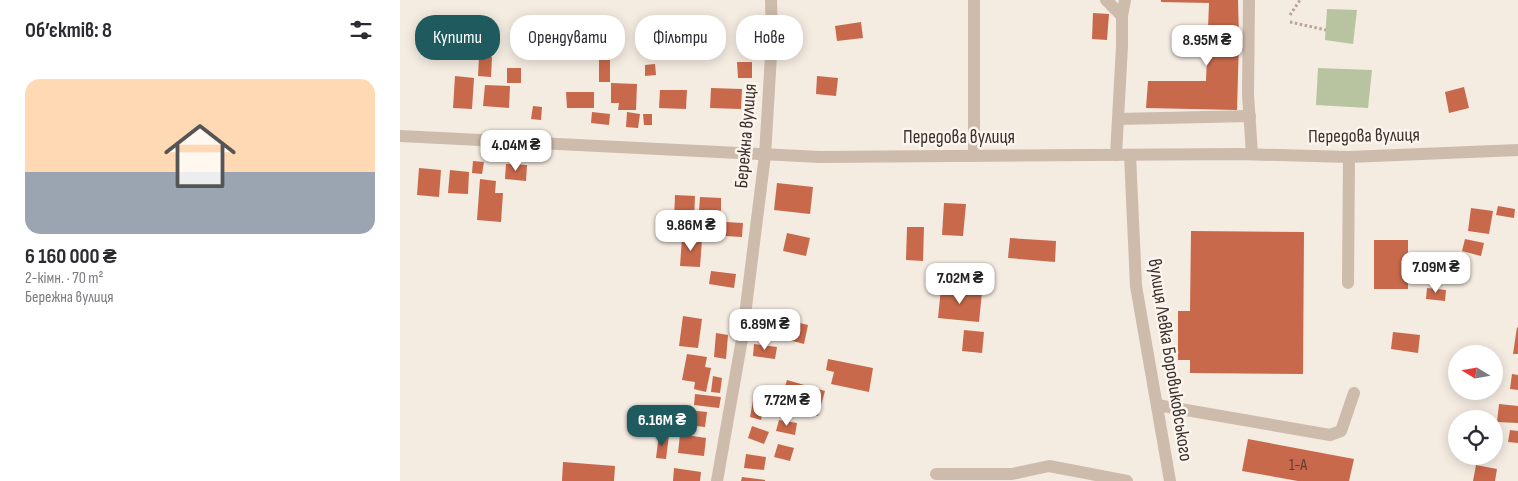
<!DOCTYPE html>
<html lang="uk">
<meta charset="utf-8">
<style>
:root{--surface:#fff;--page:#f7f7f7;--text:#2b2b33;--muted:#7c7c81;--accent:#1f5a5e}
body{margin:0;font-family:"Sofia Sans Condensed",sans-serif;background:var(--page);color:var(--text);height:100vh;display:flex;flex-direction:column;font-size:19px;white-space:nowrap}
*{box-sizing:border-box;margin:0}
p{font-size:16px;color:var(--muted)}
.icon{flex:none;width:28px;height:28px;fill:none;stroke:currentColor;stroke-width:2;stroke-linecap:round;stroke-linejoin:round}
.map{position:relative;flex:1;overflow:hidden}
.sheet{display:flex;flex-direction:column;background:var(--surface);width:400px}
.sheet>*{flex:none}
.top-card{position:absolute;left:15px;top:15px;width:475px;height:45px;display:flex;gap:10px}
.needle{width:32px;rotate:281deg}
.controls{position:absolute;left:1048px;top:345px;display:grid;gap:10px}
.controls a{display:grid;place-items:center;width:55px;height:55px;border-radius:50%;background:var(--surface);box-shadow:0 2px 12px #0003;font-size:25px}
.price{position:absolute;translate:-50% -42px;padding:0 11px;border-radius:10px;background:#fff;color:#222;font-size:16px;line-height:32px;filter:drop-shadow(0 1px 2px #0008)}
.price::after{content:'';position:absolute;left:50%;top:30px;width:15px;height:11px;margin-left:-8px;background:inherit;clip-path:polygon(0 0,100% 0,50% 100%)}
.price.selected{background:var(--accent);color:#fff}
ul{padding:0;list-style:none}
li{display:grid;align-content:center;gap:10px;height:265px;padding:0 25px}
li span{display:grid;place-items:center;height:155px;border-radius:15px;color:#555}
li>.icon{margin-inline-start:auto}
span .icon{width:90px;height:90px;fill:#fffc;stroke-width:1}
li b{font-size:21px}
h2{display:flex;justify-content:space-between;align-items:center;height:60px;padding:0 25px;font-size:21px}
.pill{padding:0 18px;border-radius:20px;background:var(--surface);box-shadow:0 2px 12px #0003;font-size:18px;line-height:45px}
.pill.selected{background:var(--accent);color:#fff}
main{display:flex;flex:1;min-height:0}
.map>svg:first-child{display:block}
</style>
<main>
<section class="sheet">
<h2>Об’єктів: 8<svg class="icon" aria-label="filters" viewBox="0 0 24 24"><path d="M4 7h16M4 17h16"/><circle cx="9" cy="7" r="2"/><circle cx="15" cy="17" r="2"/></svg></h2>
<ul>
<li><span style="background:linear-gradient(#ffd9b3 60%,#9aa5b1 0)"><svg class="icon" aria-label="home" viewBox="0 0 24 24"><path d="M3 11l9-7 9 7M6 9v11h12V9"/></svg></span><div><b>6 160 000 ₴</b><p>2-кімн. · 70 m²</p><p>Бережна вулиця</p></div></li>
</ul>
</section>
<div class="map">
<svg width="1118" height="481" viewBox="0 0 1118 481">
<rect width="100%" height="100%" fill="#f4ebe1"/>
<!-- green -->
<g fill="#b8c4a0">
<polygon points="927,9 957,10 953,44 925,40"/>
<polygon points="918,68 972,70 968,108 916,105"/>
</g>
<!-- building -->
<g fill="#c8694b">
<polygon points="761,0 838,0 839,40 837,110 746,108 748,81 806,81 809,3 761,2"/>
<polygon points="693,13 709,14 707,40 692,39"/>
<polygon points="461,22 463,38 437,41 435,26"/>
<polygon points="174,29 199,30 199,45 174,44"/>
<polygon points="204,37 211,37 211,51 203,51"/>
<polygon points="79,57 92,57 91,77 78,76"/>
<rect x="199" y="60" width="11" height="22"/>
<polygon points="337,62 352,62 352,78 338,78"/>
<polygon points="255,64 256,75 245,76 245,65"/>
<rect x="107" y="68" width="14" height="15"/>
<polygon points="55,76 74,78 72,109 53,108"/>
<polygon points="417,76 438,78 436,96 416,94"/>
<polygon points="211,83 237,84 236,110 218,110 219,103 211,103"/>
<polygon points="85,85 110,86 109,108 83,106"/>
<polygon points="1064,87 1069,108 1049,113 1045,92"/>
<polygon points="311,88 342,89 341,109 310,108"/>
<polygon points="260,90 287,90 286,109 259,108"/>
<polygon points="166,92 194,92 194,108 167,108"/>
<polygon points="133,106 142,107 141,120 131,119"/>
<polygon points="192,112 210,114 209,125 191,123"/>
<polygon points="227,112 240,114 238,128 226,127"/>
<polygon points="243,114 252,114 252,125 244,125"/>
<polygon points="73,161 84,162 82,174 72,173"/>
<polygon points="106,164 127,165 126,181 105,179"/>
<polygon points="19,168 41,170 39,197 17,195"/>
<polygon points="50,170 69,172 68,194 48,193"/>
<polygon points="80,179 96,181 95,193 103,193 101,222 77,220"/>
<polygon points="377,183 413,187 410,214 374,210"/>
<polygon points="275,195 295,196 294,221 274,220"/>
<polygon points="300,197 321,198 321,212 299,211"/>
<polygon points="544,203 566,204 563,236 542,235"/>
<polygon points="1098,206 1115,209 1114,218 1096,215"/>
<polygon points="1071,208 1093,211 1089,234 1068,231"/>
<polygon points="326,222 343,223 342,237 325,236"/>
<polygon points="507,227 524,227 523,261 506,260"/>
<polygon points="791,231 904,232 903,374 790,373 790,360 778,360 778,311 790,311"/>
<polygon points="387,233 410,238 406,256 383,251"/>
<polygon points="282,238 302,239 300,267 280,266"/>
<polygon points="610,238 656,241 655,262 608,258"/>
<polygon points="1065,239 1084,243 1081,256 1062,251"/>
<rect x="974" y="240" width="34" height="49"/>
<polygon points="311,271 336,274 334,288 309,284"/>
<polygon points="541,288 582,292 579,322 538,318"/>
<polygon points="1027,288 1046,290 1045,301 1026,299"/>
<polygon points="283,316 302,319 298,348 279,346"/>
<polygon points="371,316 408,325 404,344 366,334"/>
<polygon points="1117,327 1118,328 1118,354 1113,354"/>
<polygon points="564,330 584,332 582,353 562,351"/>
<polygon points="993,332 1020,335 1018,353 991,349"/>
<polygon points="316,333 328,335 326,359 314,357"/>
<polygon points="354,344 377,347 375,359 353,356"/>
<polygon points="287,354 307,357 305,367 311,368 306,392 294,389 295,382 282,380"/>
<polygon points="428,359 473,368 469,392 431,384 434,372 426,370"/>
<polygon points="1112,374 1118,375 1118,390 1110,389"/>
<polygon points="313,376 322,378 320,393 311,392"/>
<polygon points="387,380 425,391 418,416 379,405"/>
<polygon points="295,394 321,397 319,408 294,405"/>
<polygon points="353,401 364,403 361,420 350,417"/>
<polygon points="1099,404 1118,406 1118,423 1097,422"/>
<polygon points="278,409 307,412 305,427 277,424"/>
<polygon points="379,420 397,423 395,435 376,431"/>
<polygon points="352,426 369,432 364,444 348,438"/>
<polygon points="1110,430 1118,431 1118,443 1108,442"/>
<polygon points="259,434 269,435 266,459 256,458"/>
<polygon points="280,434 306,438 304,456 278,453"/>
<polygon points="848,439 954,459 949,481 898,481 842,471"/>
<polygon points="378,444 394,448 390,461 374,457"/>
<polygon points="346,454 366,457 364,470 344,468"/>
<polygon points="163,462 215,466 214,481 162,481"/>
<polygon points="1076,465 1097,469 1095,481 1073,481"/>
<polygon points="274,468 301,472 300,481 273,481"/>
<polygon points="342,477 365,480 365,481 341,481"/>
</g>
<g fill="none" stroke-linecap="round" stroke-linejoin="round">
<!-- path -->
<g stroke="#b9a596" stroke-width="3" stroke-dasharray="2.5 2.5" stroke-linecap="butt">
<polyline points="890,15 900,0"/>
<polyline points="890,22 926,30"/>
</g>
<!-- minor -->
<g stroke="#cdbbac" stroke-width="12">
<polyline points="706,0 722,16 722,46 716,155"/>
<polyline points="849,0 848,95 852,154"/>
<polyline points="722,16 725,0"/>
<polyline points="718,119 850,116"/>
<polyline points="0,136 420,157 838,154 949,157 1118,150"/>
<polyline points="730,155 736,286 770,481"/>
<polyline points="574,156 574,0"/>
<polyline points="948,283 949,157"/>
<polyline points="757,405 930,435 941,431 954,393"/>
<polyline points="536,474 612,474 649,466 727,481"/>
<polyline points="317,481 342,339 365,155 372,39 371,0"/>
</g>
</g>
<g text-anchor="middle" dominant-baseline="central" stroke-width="5" stroke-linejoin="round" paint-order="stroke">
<!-- number labels -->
<g font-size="16" fill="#5e3e33">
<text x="898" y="465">1-А</text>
</g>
<!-- street labels -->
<g font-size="19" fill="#3b302b" stroke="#fbf5ee">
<text transform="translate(346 136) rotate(-85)">Бережна вулиця</text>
<text transform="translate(964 136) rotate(-1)">Передова вулиця</text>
<text x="559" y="137">Передова вулиця</text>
<text transform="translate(770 360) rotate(81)">вулиця Левка Боровиковського</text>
</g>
</g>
</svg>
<div class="controls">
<a><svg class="needle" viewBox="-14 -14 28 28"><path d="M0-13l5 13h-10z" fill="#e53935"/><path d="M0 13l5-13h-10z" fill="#7c7c81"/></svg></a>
<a><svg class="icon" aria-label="locate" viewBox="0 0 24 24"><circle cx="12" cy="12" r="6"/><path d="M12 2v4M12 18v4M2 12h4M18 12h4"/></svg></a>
</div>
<b class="price" style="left:807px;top:67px">8.95M ₴</b>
<b class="price" style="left:116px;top:172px">4.04M ₴</b>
<b class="price" style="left:291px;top:252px">9.86M ₴</b>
<b class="price" style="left:1036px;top:294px">7.09M ₴</b>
<b class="price" style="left:560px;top:305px">7.02M ₴</b>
<b class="price" style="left:365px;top:351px">6.89M ₴</b>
<b class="price" style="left:387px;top:427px">7.72M ₴</b>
<b class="price selected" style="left:262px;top:447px">6.16M ₴</b>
<div class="top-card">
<a class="pill selected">Купити</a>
<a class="pill">Орендувати</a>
<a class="pill">Фільтри</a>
<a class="pill">Нове</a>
</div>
</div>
</main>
